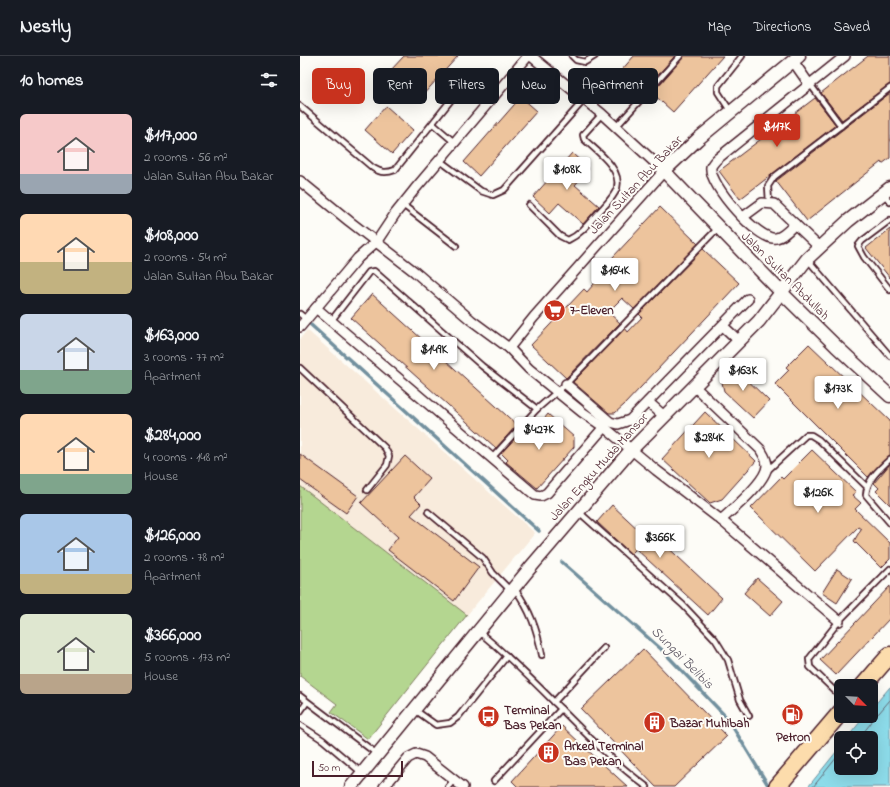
<!DOCTYPE html>
<meta charset="utf-8">
<style>
:root{--surface:#171b24;--page:#20242c;--text:#f1f3f6;--muted:#9ea1a6;--line:#363941;--accent:#c8321e}
body{margin:0;font-family:"Indie Flower",sans-serif;background:var(--page);color:var(--text);height:100vh;display:flex;flex-direction:column;font-size:15px;white-space:nowrap}
*{box-sizing:border-box;margin:0}
p{font-size:13px;color:var(--muted)}
.icon{flex:none;width:22px;height:22px;fill:none;stroke:currentColor;stroke-width:2;stroke-linecap:round;stroke-linejoin:round}
.map{position:relative;flex:1;overflow:hidden}
.details{display:flex;flex-direction:column;background:var(--surface);width:300px}
.details>*{flex:none}
.hud{position:absolute;left:12px;top:12px;width:380px;height:36px;display:flex;gap:8px}
.needle{width:26px;rotate:114deg}
.tools{position:absolute;left:534px;top:623px;display:grid;gap:8px}
.tools a{display:grid;place-items:center;width:44px;height:44px;border-radius:6px;background:var(--surface);box-shadow:0 4px 16px #0002;font-size:20px}
.scale{position:absolute;left:12px;bottom:10px;width:91px;box-sizing:border-box;padding-left:4px;border:2px solid #4a1f2b;border-top:0;font-size:11px;line-height:14px;white-space:nowrap;color:#4a1f2b;-webkit-text-stroke:3px #fdfcf7;paint-order:stroke}
.price{position:absolute;translate:-50% -34px;padding:0 9px;border-radius:4px;background:#fff;color:#222;font-size:13px;line-height:26px;filter:drop-shadow(0 1px 2px #0008)}
.price::after{content:'';position:absolute;left:50%;top:24px;width:12px;height:9px;margin-left:-6px;background:inherit;clip-path:polygon(0 0,100% 0,50% 100%)}
.price.on{background:var(--accent);color:#fff}
ul{padding:0;list-style:none}
li{display:flex;align-items:center;gap:12px;height:100px;padding:0 20px}
li span{display:grid;place-items:center;flex:none;width:112px;height:80px;border-radius:6px;color:#555}
li>.icon{margin-inline-start:auto}
span .icon{width:48px;height:48px;fill:#fffc;stroke-width:1}
li b{font-size:17px}
h2{display:flex;justify-content:space-between;align-items:center;height:48px;padding:0 20px;font-size:17px}
.chip{padding:0 14px;border-radius:6px;background:var(--surface);box-shadow:0 4px 16px #0002;font-size:14px;line-height:36px}
.chip.on{background:var(--accent);color:#fff}
header{display:flex;align-items:center;gap:24px;box-sizing:border-box;height:56px;padding:0 20px;background:var(--surface);border-bottom:1px solid var(--line)}
header strong{font-size:19px}
nav{display:flex;gap:22px;margin-inline-start:auto;font-size:14px}
main{display:flex;flex:1;min-height:0}
.map>svg:first-child{display:block}
</style>
<header>
<strong>Nestly</strong>
<nav><a>Map</a><a>Directions</a><a>Saved</a></nav>
</header>
<main>
<section class="details">
<h2>10 homes<svg class="icon" aria-label="filters" viewBox="0 0 24 24"><path d="M4 7h16M4 17h16"/><circle cx="9" cy="7" r="2"/><circle cx="15" cy="17" r="2"/></svg></h2>
<ul>
<li><span style="background:linear-gradient(#f6c9c9 75%,#9aa5b1 0)"><svg class="icon" aria-label="home" viewBox="0 0 24 24"><path d="M3 11l9-7 9 7M6 9v11h12V9"/></svg></span><div><b>$117,000</b><p>2 rooms · 56 m²</p><p>Jalan Sultan Abu Bakar</p></div></li>
<li><span style="background:linear-gradient(#ffd9b3 60%,#c2b280 0)"><svg class="icon" aria-label="home" viewBox="0 0 24 24"><path d="M3 11l9-7 9 7M6 9v11h12V9"/></svg></span><div><b>$108,000</b><p>2 rooms · 54 m²</p><p>Jalan Sultan Abu Bakar</p></div></li>
<li><span style="background:linear-gradient(#c9d6e8 70%,#7fa58c 0)"><svg class="icon" aria-label="home" viewBox="0 0 24 24"><path d="M3 11l9-7 9 7M6 9v11h12V9"/></svg></span><div><b>$163,000</b><p>3 rooms · 77 m²</p><p>Apartment</p></div></li>
<li><span style="background:linear-gradient(#ffd9b3 75%,#7fa58c 0)"><svg class="icon" aria-label="home" viewBox="0 0 24 24"><path d="M3 11l9-7 9 7M6 9v11h12V9"/></svg></span><div><b>$284,000</b><p>4 rooms · 148 m²</p><p>House</p></div></li>
<li><span style="background:linear-gradient(#a9c7e8 75%,#c2b280 0)"><svg class="icon" aria-label="home" viewBox="0 0 24 24"><path d="M3 11l9-7 9 7M6 9v11h12V9"/></svg></span><div><b>$126,000</b><p>2 rooms · 78 m²</p><p>Apartment</p></div></li>
<li><span style="background:linear-gradient(#dfe7d0 75%,#b9a48a 0)"><svg class="icon" aria-label="home" viewBox="0 0 24 24"><path d="M3 11l9-7 9 7M6 9v11h12V9"/></svg></span><div><b>$366,000</b><p>5 rooms · 173 m²</p><p>House</p></div></li>
</ul>
</section>
<div class="map">
<svg width="590" height="731" viewBox="0 0 590 731">
<rect width="100%" height="100%" fill="#fdfcf7"/>
<filter id="ink" filterUnits="userSpaceOnUse"><feTurbulence type="fractalNoise" baseFrequency=".025" numOctaves="2"/><feDisplacementMap in="SourceGraphic" scale="8" xChannelSelector="R" yChannelSelector="G"/><feConvolveMatrix kernelMatrix="1 2 1 2 8 2 1 2 1" color-interpolation-filters="sRGB"/></filter>
<g filter="url(#ink)">
<!-- built -->
<polygon fill="#f8ebdc" points="7,274 235,477 167,559 0,430 0,283"/>
<!-- green -->
<polygon fill="#b4d690" stroke="#7f7a5e" points="0,430 167,559 68,683 31,656 37,648 0,620"/>
<!-- water -->
<polygon fill="#8ddcea" stroke="#72909e" points="590,631 590,731 508,731 541,690 541,712 571,712 571,682 547,682 565,660 571,660 571,653"/>
<g fill="none" stroke-linecap="round" stroke-linejoin="round">
<!-- shore -->
<g stroke="#656b77" stroke-width="1">
<polyline points="559,682 571,667 574,660 579,657 590,644"/>
<polyline points="513,731 541,696"/>
</g>
<!-- stream -->
<g stroke="#72909e" stroke-width="3.5">
<polyline points="11,269 239,475"/>
<polyline points="262,506 361,593 428,663 468,729"/>
</g>
</g>
<!-- building -->
<g fill="#edc49d" stroke="#4a1f2b">
<polygon points="104,0 158,0 121,41 91,14"/>
<polygon points="334,0 375,0 346,32 342,28 339,32 320,16"/>
<polygon points="384,0 423,0 373,56 352,37"/>
<polygon points="568,0 590,0 590,28 542,64 521,37"/>
<polygon points="590,37 590,102 582,108 581,106 507,165 476,125"/>
<polygon points="221,41 237,55 179,120 164,106"/>
<polygon points="515,42 536,69 440,143 419,115"/>
<polygon points="86,50 113,74 92,98 65,74"/>
<polygon points="272,97 289,113 275,129 299,150 283,168 259,147 250,157 233,141"/>
<polygon points="360,151 398,188 334,253 322,242 308,256 320,267 266,322 231,289 284,233 287,236 300,221 297,218"/>
<polygon points="590,173 590,222 566,192"/>
<polygon points="403,193 439,227 324,349 315,357 309,357 273,326 325,272 328,276 342,261 339,258"/>
<polygon points="72,238 217,369 196,392 51,262"/>
<polygon points="509,288 590,365 590,399 568,421 475,328 489,314 486,311"/>
<polygon points="432,309 469,345 453,362 424,335 421,322"/>
<polygon points="405,356 456,405 422,443 410,447 362,403"/>
<polygon points="248,358 274,381 274,391 237,432 206,406 208,404 201,397 223,374 230,380"/>
<polygon points="512,394 556,436 552,439 561,447 555,453 590,487 590,503 581,512 554,485 561,473 558,471 515,515 451,452 481,421 483,423"/>
<polygon points="0,398 58,440 46,457 0,424"/>
<polygon points="105,400 130,423 114,441 121,448 111,459 179,511 154,545 88,494 98,481 61,447"/>
<polygon points="590,408 590,449 576,435 579,432 574,427"/>
<polygon points="312,449 356,490 361,485 422,542 408,559 336,493 331,498 297,466"/>
<polygon points="537,513 552,523 537,547 522,537"/>
<polygon points="457,522 483,545 470,560 444,537"/>
<polygon points="590,530 590,562 536,619 520,604"/>
<polygon points="343,593 427,680 374,731 356,731 281,653"/>
<polygon points="262,670 281,688 328,731 218,731 212,725"/>
</g>
<g fill="none" stroke-linecap="round" stroke-linejoin="round">
<defs>
<g id="service">
<polyline points="272,0 276,4 285,6 295,0"/>
<polyline points="510,28 541,70"/>
<path d="M0 50 73 112C81 117 87 117 95 114L159 34"/>
<polyline points="431,56 418,36 418,30 442,0"/>
<polyline points="133,68 154,86"/>
<polyline points="316,71 380,0"/>
<polyline points="139,104 181,135 193,139 204,134 284,44"/>
<polyline points="584,138 590,146"/>
<polyline points="469,146 468,130 474,121 590,32"/>
<polyline points="103,149 156,190"/>
<path d="M229 149 260 180 268 184C281 178 289 167 298 157 304 150 314 142 317 132 322 112 296 95 284 83L283 79 302 58"/>
<polyline points="590,164 562,185 558,190 564,201 590,234"/>
<polyline points="508,204 590,300"/>
<polyline points="0,258 6,263"/>
<polyline points="31,265 69,216 74,215 182,310 237,353 266,328 418,172"/>
<polyline points="0,312 85,392 89,400 87,409 67,434"/>
<polyline points="191,403 237,353"/>
<path d="M590 403C579 414 567 423 566 439L590 467"/>
<polyline points="468,414 506,379 511,379 519,384 566,430"/>
<polyline points="128,456 183,502 193,517 211,535"/>
<polyline points="279,456 383,549 415,583 428,604 440,644 449,660"/>
<path d="M215 533C230 554 237 573 242 599"/>
<path d="M179 576C239 624 286 686 347 731"/>
<polyline points="0,640 77,698"/>
<polyline points="541,641 510,611 509,603 539,565 590,513"/>
<polyline points="254,646 304,592"/>
<polyline points="115,654 136,669 150,667 158,661 207,600"/>
<polyline points="0,656 7,646"/>
<polyline points="0,669 23,684 62,717"/>
<polyline points="194,725 261,653"/>
<polyline points="148,731 154,724"/>
</g>
<g id="minor">
<polyline points="493,5 509,28"/>
<polyline points="0,125 49,165 115,216 171,264 209,292 229,313 282,356 304,371 356,414 421,464 539,565"/>
<polyline points="443,161 462,147 474,148 519,191"/>
<path d="M495 168C490 173 483 181 476 182 459 186 408 128 411 111 412 108 415 105 417 103L545 0"/>
<polyline points="16,252 235,439 241,440 247,437 304,371"/>
<polyline points="423,270 439,285"/>
<polyline points="0,271 58,202 77,185 95,158 115,133 228,0"/>
<polyline points="209,292 234,261 364,115 302,58 231,0"/>
<polyline points="266,328 310,366 318,368 330,364 448,243"/>
<path d="M395 331 460 393C463 398 467 403 467 410 466 426 433 453 421 464"/>
<polyline points="348,346 364,360"/>
<polyline points="84,731 108,702 116,698 125,701 163,731"/>
</g>
<g id="tertiary">
<polyline points="499,0 398,83 364,115 481,236 536,290 590,340"/>
<polyline points="51,731 230,512 331,394 459,265 507,203 548,165 590,132"/>
</g>
<g id="trunk">
<polyline points="563,630 590,599"/>
<polyline points="477,731 541,656"/>
</g>
</defs>
<!-- service casing -->
<use href="#service" stroke="#4a1f2b" stroke-width="8"/>
<!-- minor casing -->
<use href="#minor" stroke="#4a1f2b" stroke-width="12"/>
<!-- tertiary casing -->
<use href="#tertiary" stroke="#4a1f2b" stroke-width="15"/>
<!-- trunk casing -->
<use href="#trunk" stroke="#4a1f2b" stroke-width="19"/>
<!-- service -->
<use href="#service" stroke="#fdfcf7" stroke-width="4.5"/>
<!-- minor -->
<use href="#minor" stroke="#fdfcf7" stroke-width="9"/>
<!-- tertiary -->
<use href="#tertiary" stroke="#fdfcf7" stroke-width="12"/>
<!-- trunk -->
<use href="#trunk" stroke="#fcdcac" stroke-width="16"/>
</g>
</g>
<!-- icons -->
<defs>
<symbol id="supermarket-disc" viewBox="-11 -11 22 22"><circle r="9.5" fill="#c8321e" stroke="#fdfcf7"/><path d="M-6-5.5h2.5l.6 2H6L4.5 2H-2.5L-4.4-4H-6ZM-1.5 3.2a1.3 1.3 0 1 0 .1 0ZM3 3.2a1.3 1.3 0 1 0 .1 0Z" fill="#fff"/></symbol>
<symbol id="fuel-disc" viewBox="-11 -11 22 22"><circle r="9.5" fill="#c8321e" stroke="#fdfcf7"/><path d="M-5.5-6h7V0h2V4h1.3V-2.5L3-4.5l.8-.8L6-3V5H2.5V1h-1V6h-7ZM-4.2-4.7v3.2H.2V-4.7Z" fill="#fff"/></symbol>
<symbol id="bus-disc" viewBox="-11 -11 22 22"><circle r="9.5" fill="#c8321e" stroke="#fdfcf7"/><path d="M-5-6H5V4H4V6H2V4H-2V6H-4V4H-5ZM-3.5-4V0h7V-4ZM-3.5 1.2v1.5H-2V1.2ZM2 1.2v1.5H3.5V1.2Z" fill="#fff"/></symbol>
<symbol id="building-disc" viewBox="-11 -11 22 22"><circle r="9.5" fill="#c8321e" stroke="#fdfcf7"/><path d="M-4-6H4V6H1V3H-1V6H-4ZM-2.5-4.3h1.7v1.8h-1.7ZM.8-4.3h1.7v1.8H.8ZM-2.5-1h1.7V.8h-1.7ZM.8-1h1.7V.8H.8Z" fill="#fff"/></symbol>
</defs>
<g fill-rule="evenodd">
<use href="#supermarket-disc" x="242" y="242" width="25" height="25"/>
<use href="#fuel-disc" x="480" y="646" width="25" height="25"/>
<use href="#bus-disc" x="176" y="648" width="25" height="25"/>
<use href="#building-disc" x="342" y="654" width="25" height="25"/>
<use href="#building-disc" x="236" y="684" width="25" height="25"/>
</g>
<g text-anchor="middle" dominant-baseline="central" stroke-width="4" stroke-linejoin="round" paint-order="stroke">
<!-- street labels -->
<g font-size="13" fill="#4a1f2b" stroke="#fdfcf7">
<text transform="translate(336 129) rotate(-47)">Jalan Sultan Abu Bakar</text>
<text transform="translate(485 220) rotate(45)">Jalan Sultan Abdullah</text>
<text transform="translate(299 411) rotate(-48)">Jalan Engku Muda Mansor</text>
</g>
<!-- poi labels -->
<g font-size="13" font-weight="bold" fill="#4a1f2b" stroke="#fdfcf7" text-anchor="start">
<text x="270" y="254">7-Eleven</text>
<text x="204" y="654">Terminal<tspan x="204" dy="15">Bas Pekan</tspan></text>
<text x="370" y="667">Bazar Muhibah</text>
<text x="493" y="681" text-anchor="middle">Petron</text>
<text x="264" y="690">Arked Terminal<tspan x="264" dy="15">Bas Pekan</tspan></text>
</g>
<!-- water labels -->
<g font-size="14" font-style="italic" fill="#5e5864" stroke="#fdfcf7">
<text transform="translate(382 602) rotate(45)">Sungai Belibis</text>
</g>
</g>
</svg>
<div class="tools">
<a><svg class="needle" viewBox="-14 -14 28 28"><path d="M0-13l5 13h-10z" fill="#e53935"/><path d="M0 13l5-13h-10z" fill="#9ea1a6"/></svg></a>
<a><svg class="icon" aria-label="locate" viewBox="0 0 24 24"><circle cx="12" cy="12" r="6"/><path d="M12 2v4M12 18v4M2 12h4M18 12h4"/></svg></a>
</div>
<div class="scale">50 m</div>
<b class="price on" style="left:477px;top:92px">$117K</b>
<b class="price" style="left:267px;top:135px">$108K</b>
<b class="price" style="left:315px;top:236px">$164K</b>
<b class="price" style="left:134px;top:315px">$149K</b>
<b class="price" style="left:443px;top:336px">$163K</b>
<b class="price" style="left:538px;top:354px">$173K</b>
<b class="price" style="left:239px;top:395px">$427K</b>
<b class="price" style="left:409px;top:403px">$284K</b>
<b class="price" style="left:518px;top:458px">$126K</b>
<b class="price" style="left:360px;top:503px">$366K</b>
<div class="hud">
<a class="chip on">Buy</a>
<a class="chip">Rent</a>
<a class="chip">Filters</a>
<a class="chip">New</a>
<a class="chip">Apartment</a>
</div>
</div>
</main>
